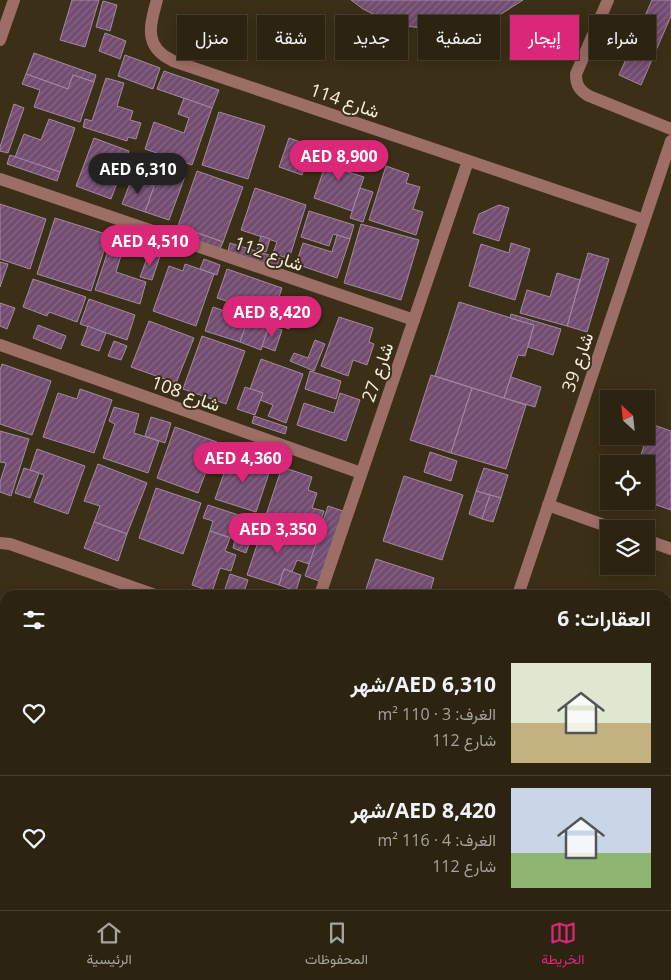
<!DOCTYPE html>
<html lang="ar">
<meta charset="utf-8">
<style>
:root{--surface:#2c2311;--page:#342b1a;--text:#f1f3f6;--muted:#a6a49f;--line:#484031;--accent:#db2777}
body{margin:0;font-family:"Open Sans",Vazirmatn,sans-serif;background:var(--page);color:var(--text);direction:rtl;height:100vh;display:flex;flex-direction:column;font-size:19px;white-space:nowrap}
*{box-sizing:border-box;margin:0}
p{font-size:16px;color:var(--muted)}
.icon{flex:none;width:28px;height:28px;fill:none;stroke:currentColor;stroke-width:2;stroke-linecap:round;stroke-linejoin:round}
.map{position:relative;flex:1;overflow:hidden;direction:ltr}
.sheet{position:absolute;left:0px;top:590px;width:671px;height:320px;display:flex;flex-direction:column;background:var(--surface);border-radius:15px 15px 0 0;box-shadow:0 2px 12px #0003,0 0 0 1px var(--line);direction:rtl}
.sheet>*{flex:none}
.banner{position:absolute;left:15px;top:15px;width:641px;height:45px;direction:rtl;display:flex;gap:10px}
.needle{width:32px;rotate:333deg}
.buttons{position:absolute;left:600px;top:390px;display:grid;gap:10px}
.buttons a{display:grid;place-items:center;width:55px;height:55px;border-radius:0px;background:var(--surface);box-shadow:0 2px 12px #0003,0 0 0 1px var(--line);font-size:25px}
.price{position:absolute;translate:-50% -42px;padding:0 11px;border-radius:18px;background:var(--accent);color:#fff;font-size:16px;line-height:32px;filter:drop-shadow(0 1px 2px #0008)}
.price::after{content:'';position:absolute;left:50%;top:30px;width:15px;height:11px;margin-left:-8px;background:inherit;clip-path:polygon(0 0,100% 0,50% 100%)}
.price.selected{background:#222;color:#fff}
ul{padding:0;list-style:none}
li{display:flex;align-items:center;gap:15px;height:125px;padding:0 20px}
li+li{border-top:1px solid var(--line)}
li span{display:grid;place-items:center;flex:none;width:140px;height:100px;border-radius:0px;color:#555}
li>.icon{margin-inline-start:auto}
span .icon{width:60px;height:60px;fill:#fffc;stroke-width:1}
li b{font-size:21px}
h2{display:flex;justify-content:space-between;align-items:center;height:60px;padding:0 20px;font-size:21px}
.pill{padding:0 18px;border-radius:0px;background:var(--surface);box-shadow:0 2px 12px #0003,0 0 0 1px var(--line);font-size:18px;line-height:45px}
.pill.selected{background:var(--accent);color:#fff}
.menu{display:flex;justify-content:space-around;align-items:center;height:70px;border-top:1px solid var(--line);background:var(--surface);font-size:14px;color:var(--muted)}
.menu a{display:grid;justify-items:center;gap:2px}
.menu .selected{color:var(--accent)}
.map>svg:first-child{display:block}
</style>
<div class="map">
<svg width="671" height="910" viewBox="0 0 671 910">
<defs>
<pattern id="building-hatch" width="6" height="6" patternUnits="userSpaceOnUse" patternTransform="scale(1.25)"><rect width="6" height="6" fill="#724d71"/><path d="M-1 1l2-2M0 6l6-6M5 7l2-2" fill="none" stroke="#876785"/></pattern>
</defs>
<rect width="100%" height="100%" fill="#3b2f17"/>
<!-- building -->
<g fill="url(#building-hatch)" stroke="#a28ba0">
<polygon points="72,0 99,0 85,47 60,40"/>
<polygon points="351,0 523,0 498,16 476,24 453,29 429,29 406,26 383,19 363,9"/>
<polygon points="652,0 671,0 671,16 641,85 619,75"/>
<polygon points="103,1 117,5 110,31 96,27"/>
<polygon points="105,33 126,41 120,59 99,51"/>
<polygon points="34,53 96,75 94,82 73,75 68,89 26,74"/>
<polygon points="125,55 160,68 153,89 118,76"/>
<polygon points="164,71 219,90 212,108 157,89"/>
<polygon points="26,74 68,89 73,75 94,82 80,122 34,107 40,90 22,84"/>
<polygon points="106,78 124,83 117,106 133,111 130,120 141,123 136,139 128,137 127,141 83,127 85,119 92,121"/>
<polygon points="184,98 212,108 192,165 145,149 154,122 184,133 189,118 178,114"/>
<polygon points="14,104 24,108 8,153 0,151 0,147"/>
<polygon points="219,112 265,126 248,179 202,165"/>
<polygon points="49,119 75,128 60,172 15,157 24,134 41,140"/>
<polygon points="94,138 129,151 111,199 76,186"/>
<polygon points="289,138 312,146 302,175 279,167"/>
<polygon points="331,149 353,156 348,172 364,177 352,211 314,198"/>
<polygon points="10,155 60,172 57,181 7,164"/>
<polygon points="140,155 187,171 169,220 145,212 154,186 132,178"/>
<polygon points="386,166 409,174 406,183 420,187 413,209 423,212 416,235 369,220"/>
<polygon points="197,171 243,187 223,242 178,226"/>
<polygon points="132,178 154,186 145,212 122,204"/>
<polygon points="255,188 306,205 289,259 273,253 277,242 241,230"/>
<polygon points="360,188 373,192 363,222 350,218"/>
<polygon points="0,204 46,219 30,269 0,259"/>
<polygon points="499,205 509,208 499,241 473,233 479,214"/>
<polygon points="309,211 354,225 350,239 333,234 329,246 301,237"/>
<polygon points="55,218 109,235 91,291 37,274"/>
<polygon points="361,224 419,240 401,300 344,283"/>
<polygon points="178,226 223,242 220,249 175,233"/>
<polygon points="337,235 350,239 337,278 296,264 303,243 332,252"/>
<polygon points="261,236 270,239 266,252 257,249"/>
<polygon points="230,243 282,259 278,268 228,251"/>
<polygon points="511,243 530,249 515,300 469,286 481,244 509,253"/>
<polygon points="110,245 123,249 116,272 146,282 140,304 95,290"/>
<polygon points="149,253 160,256 152,280 140,277"/>
<polygon points="588,253 609,259 587,332 567,326"/>
<polygon points="204,259 220,265 217,275 200,269"/>
<polygon points="0,262 8,264 0,287"/>
<polygon points="185,264 214,274 196,326 153,311 169,266 183,271"/>
<polygon points="227,269 282,288 261,350 240,342 251,309 217,298"/>
<polygon points="557,273 580,280 567,326 520,313 527,290 550,297"/>
<polygon points="33,279 86,297 77,322 49,312 47,316 23,307"/>
<polygon points="89,299 135,315 127,340 80,324"/>
<polygon points="287,302 296,305 289,329 280,326"/>
<polygon points="459,302 534,325 525,356 518,355 504,398 435,376"/>
<polygon points="0,303 15,308 7,329 0,326"/>
<polygon points="213,307 248,319 240,342 205,331"/>
<polygon points="511,314 561,329 553,355 528,347 534,325 510,318"/>
<polygon points="339,317 373,328 369,342 374,344 367,365 353,360 348,376 321,366"/>
<polygon points="149,321 194,338 176,383 131,367"/>
<polygon points="38,325 66,336 61,349 33,338"/>
<polygon points="88,326 106,333 99,351 81,345"/>
<polygon points="269,326 282,330 275,351 262,346"/>
<polygon points="202,336 245,351 226,404 183,389"/>
<polygon points="315,340 325,344 314,371 290,361 294,353 308,358"/>
<polygon points="114,341 127,346 121,360 108,356"/>
<polygon points="261,359 303,374 286,423 268,416 273,405 260,400 263,393 250,389"/>
<polygon points="2,364 51,381 32,435 0,424 0,370"/>
<polygon points="310,371 341,381 336,399 305,389"/>
<polygon points="431,375 472,388 451,453 410,440"/>
<polygon points="511,377 541,387 535,407 504,398"/>
<polygon points="245,387 263,393 255,415 237,409"/>
<polygon points="472,388 526,405 506,469 451,453"/>
<polygon points="80,389 112,400 94,453 43,437 58,393 77,399"/>
<polygon points="340,393 360,400 346,441 297,425 304,403 334,413"/>
<polygon points="114,407 139,414 134,433 159,441 148,473 103,458 115,424 109,421"/>
<polygon points="254,416 287,427 285,434 252,423"/>
<polygon points="151,417 171,423 165,443 145,436"/>
<polygon points="651,424 671,431 671,510 645,501 646,501 646,464 638,464"/>
<polygon points="175,427 217,442 198,493 157,478"/>
<polygon points="0,431 29,439 11,496 0,492 0,482 6,463 0,462"/>
<polygon points="37,449 85,466 68,514 34,502 44,475 30,470"/>
<polygon points="430,452 457,461 451,481 424,472"/>
<polygon points="230,456 270,470 256,512 215,499"/>
<polygon points="98,464 147,483 127,534 94,522 100,506 84,501"/>
<polygon points="282,467 312,477 308,490 317,493 312,508 324,511 317,532 266,515"/>
<polygon points="24,468 39,473 30,498 15,493"/>
<polygon points="484,468 508,475 501,498 476,491"/>
<polygon points="404,476 463,495 442,560 383,541"/>
<polygon points="156,488 201,503 183,554 139,538"/>
<polygon points="476,491 490,495 482,519 469,514"/>
<polygon points="490,495 501,498 493,522 482,519"/>
<polygon points="208,505 257,521 246,553 233,548 235,539 210,531 213,521 203,518"/>
<polygon points="328,506 343,511 319,581 305,576"/>
<polygon points="94,522 127,534 118,561 84,548"/>
<polygon points="263,527 316,544 309,564 297,560 292,572 284,569 279,585 247,575"/>
<polygon points="210,531 230,538 225,551 236,555 231,571 220,568 212,592 192,585"/>
<polygon points="376,559 434,578 429,595 364,595"/>
<polygon points="284,569 301,575 296,591 279,585"/>
<polygon points="230,574 248,580 243,595 223,595"/>
<polygon points="0,797 5,799 5,820 0,819"/>
<polygon points="0,859 5,860 5,895 0,910"/>
<polygon points="9,905 57,905 55,910 26,910"/>
<polygon points="81,905 114,905 112,910 96,910"/>
<polygon points="142,905 191,905 189,910 159,910"/>
<polygon points="327,905 367,905 365,910 342,910"/>
<polygon points="367,905 391,905 390,910 365,910"/>
</g>
<g fill="none" stroke-linecap="round" stroke-linejoin="round">
<!-- minor -->
<g stroke="#9c6e66" stroke-width="12">
<path d="M157 0C152 18 144 40 162 54 165 57 169 58 173 61L644 220"/>
<path d="M608 0 576 74C576 85 579 90 589 96L671 129"/>
<polyline points="0,40 14,0"/>
<polyline points="0,179 414,320"/>
<polyline points="0,345 361,473"/>
<polyline points="548,505 615,529"/>
<polyline points="646,540 671,549"/>
<polyline points="0,543 10,544 155,595"/>
<polyline points="320,595 468,161"/>
<polyline points="518,595 671,141"/>
<polyline points="0,642 5,643"/>
<polyline points="0,745 5,747"/>
<polyline points="666,867 671,868"/>
<polyline points="212,910 213,905"/>
<polyline points="411,910 412,905"/>
<polyline points="537,910 538,905"/>
</g>
</g>
<g text-anchor="middle" dominant-baseline="central" stroke-width="4" stroke-linejoin="round" paint-order="stroke">
<!-- street labels -->
<g font-size="18" fill="#f7efe1" stroke="#3b2f17">
<text transform="translate(345 100) rotate(19)">شارع 114</text>
<text transform="translate(269 253) rotate(19)">شارع 112</text>
<text transform="translate(577 362) rotate(-71)">شارع 39</text>
<text transform="translate(377 372) rotate(-71)">شارع 27</text>
<text transform="translate(186 393) rotate(20)">شارع 108</text>
</g>
</g>
</svg>
<div class="buttons">
<a><svg class="needle" viewBox="-14 -14 28 28"><path d="M0-13l5 13h-10z" fill="#e53935"/><path d="M0 13l5-13h-10z" fill="#a6a49f"/></svg></a>
<a><svg class="icon" aria-label="locate" viewBox="0 0 24 24"><circle cx="12" cy="12" r="6"/><path d="M12 2v4M12 18v4M2 12h4M18 12h4"/></svg></a>
<a><svg class="icon" aria-label="layers" viewBox="0 0 24 24"><path d="M12 4l9 5-9 5-9-5zM3 14l9 5 9-5"/></svg></a>
</div>
<b class="price" style="left:339px;top:182px">AED 8,900</b>
<b class="price selected" style="left:138px;top:195px">AED 6,310</b>
<b class="price" style="left:150px;top:267px">AED 4,510</b>
<b class="price" style="left:272px;top:338px">AED 8,420</b>
<b class="price" style="left:243px;top:484px">AED 4,360</b>
<b class="price" style="left:278px;top:555px">AED 3,350</b>
<div class="banner">
<a class="pill">شراء</a>
<a class="pill selected">إيجار</a>
<a class="pill">تصفية</a>
<a class="pill">جديد</a>
<a class="pill">شقة</a>
<a class="pill">منزل</a>
</div>
<section class="sheet">
<h2>العقارات: 6<svg class="icon" aria-label="filters" viewBox="0 0 24 24"><path d="M4 7h16M4 17h16"/><circle cx="9" cy="7" r="2"/><circle cx="15" cy="17" r="2"/></svg></h2>
<ul>
<li><span style="background:linear-gradient(#dfe7d0 60%,#c2b280 0)"><svg class="icon" aria-label="home" viewBox="0 0 24 24"><path d="M3 11l9-7 9 7M6 9v11h12V9"/></svg></span><div><b>AED 6,310/شهر</b><p>الغرف: 3 · 110 m²</p><p>شارع 112</p></div><svg class="icon" aria-label="heart" viewBox="0 0 24 24"><path d="M12 20l-8-8c-3-5 5-10 8-4 3-6 11-1 8 4z"/></svg></li>
<li><span style="background:linear-gradient(#c9d6e8 65%,#8fb573 0)"><svg class="icon" aria-label="home" viewBox="0 0 24 24"><path d="M3 11l9-7 9 7M6 9v11h12V9"/></svg></span><div><b>AED 8,420/شهر</b><p>الغرف: 4 · 116 m²</p><p>شارع 112</p></div><svg class="icon" aria-label="heart" viewBox="0 0 24 24"><path d="M12 20l-8-8c-3-5 5-10 8-4 3-6 11-1 8 4z"/></svg></li>
</ul>
</section>
</div>
<nav class="menu">
<a class="selected"><svg class="icon" aria-label="map" viewBox="0 0 24 24"><path d="M3 6l6-2 6 2 6-2v14l-6 2-6-2-6 2zM9 4v14M15 6v14"/></svg>الخريطة</a>
<a><svg class="icon" aria-label="saved" viewBox="0 0 24 24"><path d="M7 4h10v16l-5-4-5 4z"/></svg>المحفوظات</a>
<a><svg class="icon" aria-label="home" viewBox="0 0 24 24"><path d="M3 11l9-7 9 7M6 9v11h12V9"/></svg>الرئيسية</a>
</nav>
